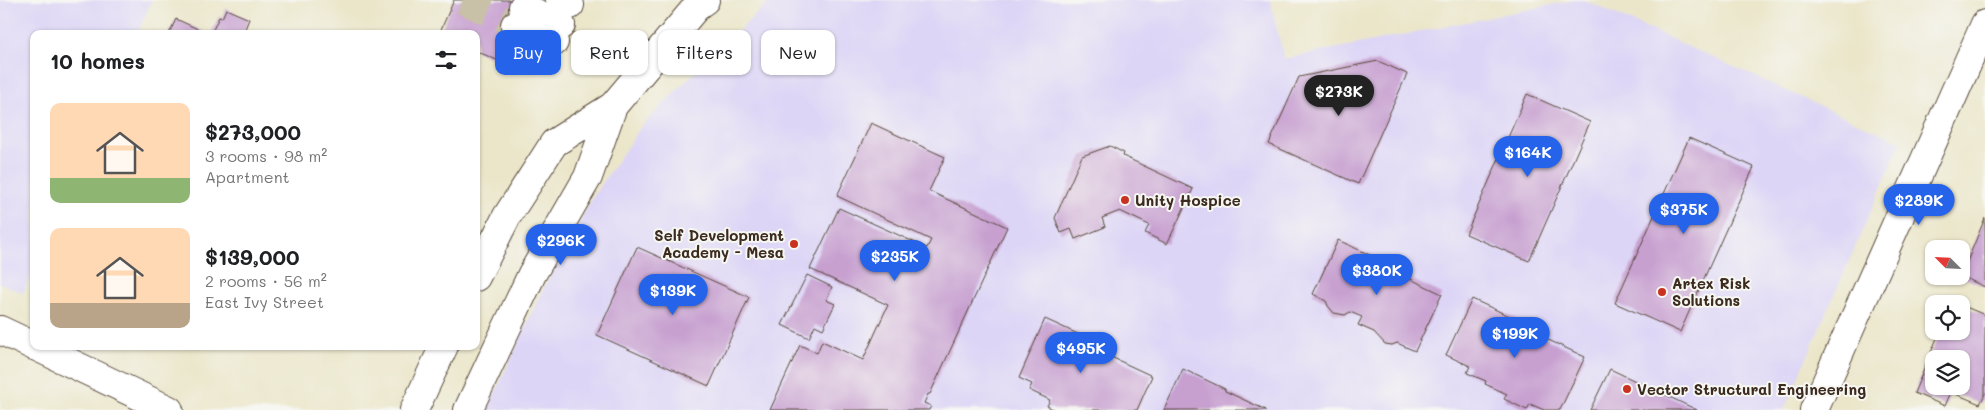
<!DOCTYPE html>
<meta charset="utf-8">
<style>
:root{--surface:#fff;--page:#f2f2f2;--text:#202124;--muted:#757577;--accent:#2563eb}
body{margin:0;font-family:Mali,sans-serif;background:var(--page);color:var(--text);height:100vh;display:flex;flex-direction:column;font-size:19px;white-space:nowrap}
*{box-sizing:border-box;margin:0}
p{font-size:16px;color:var(--muted)}
.icon{flex:none;width:28px;height:28px;fill:none;stroke:currentColor;stroke-width:2;stroke-linecap:round;stroke-linejoin:round}
.map{position:relative;flex:1;overflow:hidden}
.drawer{position:absolute;left:30px;top:30px;width:450px;height:320px;display:flex;flex-direction:column;background:var(--surface);border-radius:10px;box-shadow:0 1px 4px #0004}
.drawer>*{flex:none}
.hud{position:absolute;left:495px;top:30px;width:475px;height:45px;display:flex;gap:10px}
.needle{width:32px;rotate:294deg}
.fabs{position:absolute;left:1925px;top:240px;display:grid;gap:10px}
.fabs a{display:grid;place-items:center;width:45px;height:45px;border-radius:10px;background:var(--surface);box-shadow:0 1px 4px #0004;font-size:25px}
.price{position:absolute;translate:-50% -42px;padding:0 11px;border-radius:18px;background:var(--accent);color:#fff;font-size:16px;line-height:32px;filter:drop-shadow(0 1px 2px #0008)}
.price::after{content:'';position:absolute;left:50%;top:30px;width:15px;height:11px;margin-left:-8px;background:inherit;clip-path:polygon(0 0,100% 0,50% 100%)}
.price.selected{background:#222;color:#fff}
ul{padding:0;list-style:none}
li{display:flex;align-items:center;gap:15px;height:125px;padding:0 20px}
li span{display:grid;place-items:center;flex:none;width:140px;height:100px;border-radius:10px;color:#555}
li>.icon{margin-inline-start:auto}
span .icon{width:60px;height:60px;fill:#fffc;stroke-width:1}
li b{font-size:21px}
h2{display:flex;justify-content:space-between;align-items:center;height:60px;padding:0 20px;font-size:21px}
.pill{padding:0 18px;border-radius:10px;background:var(--surface);box-shadow:0 1px 4px #0004;font-size:18px;line-height:45px}
.pill.selected{background:var(--accent);color:#fff}
.map>svg:first-child{display:block}
</style>
<div class="map">
<svg width="1985" height="410" viewBox="0 0 1985 410">
<rect width="100%" height="100%" fill="#f6f6f2"/>
<filter id="ink" filterUnits="userSpaceOnUse"><feTurbulence type="fractalNoise" baseFrequency=".02" numOctaves="2"/><feDisplacementMap in="SourceGraphic" scale="10" xChannelSelector="R" yChannelSelector="G"/><feConvolveMatrix kernelMatrix="1 2 1 2 8 2 1 2 1" color-interpolation-filters="sRGB"/></filter>
<filter id="wash" filterUnits="userSpaceOnUse"><feTurbulence type="fractalNoise" baseFrequency=".0096" numOctaves="4" result="noise"/><feDisplacementMap in="SourceGraphic" scale="20" xChannelSelector="R" yChannelSelector="G"/><feGaussianBlur stdDeviation="1.12" result="paint"/><feColorMatrix in="noise" values="0 0 0 0 0 0 0 0 0 0 0 0 0 0 0 0 0 1.4 0 .05"/><feComposite in="paint" operator="in"/></filter>
<g filter="url(#wash)">
<rect width="100%" height="100%" fill="#ebe6c9"/>
<!-- built -->
<g fill="#ddd5f6">
<polygon points="0,0 152,0 137,34 34,34 34,268 23,293 0,283"/>
<polygon points="771,0 1270,0 1284,59 1575,0 1584,0 1901,142 1784,410 487,410 541,293 594,195 640,128 683,84"/>
</g>
<g id="blocks">
<!-- building -->
<g fill="#c7a0d0" fill-rule="evenodd">
<polygon points="454,0 526,0 499,61 476,51 476,34 439,34"/>
<polygon points="226,9 249,19 243,34 211,34 219,17 222,18"/>
<polygon points="176,19 209,34 169,34"/>
<polygon points="1378,61 1407,74 1358,184 1269,144 1299,77"/>
<polygon points="1527,94 1590,122 1529,261 1466,234"/>
<polygon points="871,123 945,157 929,191 1007,227 930,394 928,394 924,403 931,406 929,410 770,410 800,345 817,353 822,341 863,360 888,305 810,269 839,208 927,248 931,240 837,196"/>
<polygon points="1689,138 1754,167 1680,332 1615,303"/>
<polygon points="1110,146 1124,153 1123,156 1193,189 1167,244 1145,233 1149,225 1120,211 1102,218 1105,227 1075,239 1071,229 1061,233 1055,218 1082,156"/>
<polygon points="1985,218 1985,287 1961,276"/>
<polygon points="1338,240 1402,270 1400,274 1442,294 1415,351 1397,343 1392,345 1385,344 1374,332 1358,325 1362,317 1350,312 1345,315 1334,313 1328,306 1326,301 1313,294"/>
<polygon points="637,247 749,297 709,386 597,335"/>
<polygon points="807,275 832,287 826,300 835,304 823,329 815,325 809,338 782,325"/>
<polygon points="1472,299 1529,325 1527,330 1585,357 1560,410 1544,410 1530,404 1527,410 1504,399 1507,394 1485,384 1486,381 1467,373 1470,366 1446,355"/>
<path d="M1961 305 1985 315V394L1980 404 1951 392 1945 406 1914 393 1940 331H1961ZM1934 359H1961V386H1934Z"/>
<polygon points="1045,319 1080,335 1078,338 1110,353 1109,356 1152,376 1137,410 1055,410 1047,406 1050,400 1029,390 1032,384 1019,378"/>
<polygon points="1183,369 1225,389 1225,391 1266,410 1164,410"/>
<polygon points="1610,369 1697,410 1590,410"/>
</g>
</g>
</g>
<g filter="url(#ink)">
<use href="#blocks" fill-opacity="0" stroke="#554638" stroke-width="1"/>
<g fill="none" stroke-linecap="round" stroke-linejoin="round">
<!-- minor-tunnel -->
<polyline stroke="#c8c0a7" stroke-width="28" stroke-dasharray="28 14" stroke-linecap="butt" points="463,0 515,25"/>
<defs>
<g id="minor">
<polyline points="560,0 570,5"/>
<polyline points="523,7 561,25"/>
<polyline points="515,25 554,42"/>
<polyline points="476,277 507,216 554,143 613,106 698,5 705,0"/>
<polyline points="414,410 444,346"/>
<polyline points="468,410 532,274 588,177 613,106"/>
<polyline points="1814,410 1985,24"/>
</g>
<g id="major">
<polyline points="0,330 34,346"/>
<polyline points="35,346 169,410"/>
</g>
</defs>
<!-- minor casing -->
<use href="#minor" stroke="#554638" stroke-width="30"/>
<!-- major casing -->
<use href="#major" stroke="#554638" stroke-width="30"/>
<!-- minor -->
<use href="#minor" stroke="#fff" stroke-width="28"/>
<!-- major -->
<use href="#major" stroke="#fff" stroke-width="28"/>
</g>
</g>
<!-- markers -->
<g fill="#c8321e" stroke="#f6f6f2" stroke-width="2">
<circle cx="1125" cy="200" r="5"/>
<circle cx="794" cy="244" r="5"/>
<circle cx="1662" cy="292" r="5"/>
<circle cx="1627" cy="389" r="5"/>
</g>
<g text-anchor="middle" dominant-baseline="central" stroke-width="4" stroke-linejoin="round" paint-order="stroke">
<!-- poi labels -->
<g font-size="15" font-weight="bold" fill="#3b2a1e" stroke="#f6f6f2" text-anchor="start">
<text x="1135" y="200">Unity Hospice</text>
<text x="784" y="235" text-anchor="end">Self Development<tspan x="784" dy="17">Academy - Mesa</tspan></text>
<text x="1672" y="283">Artex Risk<tspan x="1672" dy="17">Solutions</tspan></text>
<text x="1637" y="389">Vector Structural Engineering</text>
</g>
</g>
</svg>
<div class="fabs">
<a><svg class="needle" viewBox="-14 -14 28 28"><path d="M0-13l5 13h-10z" fill="#e53935"/><path d="M0 13l5-13h-10z" fill="#757577"/></svg></a>
<a><svg class="icon" aria-label="locate" viewBox="0 0 24 24"><circle cx="12" cy="12" r="6"/><path d="M12 2v4M12 18v4M2 12h4M18 12h4"/></svg></a>
<a><svg class="icon" aria-label="layers" viewBox="0 0 24 24"><path d="M12 4l9 5-9 5-9-5zM3 14l9 5 9-5"/></svg></a>
</div>
<b class="price selected" style="left:1339px;top:117px">$273K</b>
<b class="price" style="left:1528px;top:178px">$164K</b>
<b class="price" style="left:1919px;top:226px">$289K</b>
<b class="price" style="left:1684px;top:235px">$375K</b>
<b class="price" style="left:561px;top:266px">$296K</b>
<b class="price" style="left:895px;top:282px">$235K</b>
<b class="price" style="left:1377px;top:296px">$380K</b>
<b class="price" style="left:673px;top:316px">$139K</b>
<b class="price" style="left:1515px;top:359px">$199K</b>
<b class="price" style="left:1081px;top:374px">$495K</b>
<div class="hud">
<a class="pill selected">Buy</a>
<a class="pill">Rent</a>
<a class="pill">Filters</a>
<a class="pill">New</a>
</div>
<section class="drawer">
<h2>10 homes<svg class="icon" aria-label="filters" viewBox="0 0 24 24"><path d="M4 7h16M4 17h16"/><circle cx="9" cy="7" r="2"/><circle cx="15" cy="17" r="2"/></svg></h2>
<ul>
<li><span style="background:linear-gradient(#ffd9b3 75%,#8fb573 0)"><svg class="icon" aria-label="home" viewBox="0 0 24 24"><path d="M3 11l9-7 9 7M6 9v11h12V9"/></svg></span><div><b>$273,000</b><p>3 rooms · 98 m²</p><p>Apartment</p></div></li>
<li><span style="background:linear-gradient(#ffd9b3 75%,#b9a48a 0)"><svg class="icon" aria-label="home" viewBox="0 0 24 24"><path d="M3 11l9-7 9 7M6 9v11h12V9"/></svg></span><div><b>$139,000</b><p>2 rooms · 56 m²</p><p>East Ivy Street</p></div></li>
</ul>
</section>
</div>
